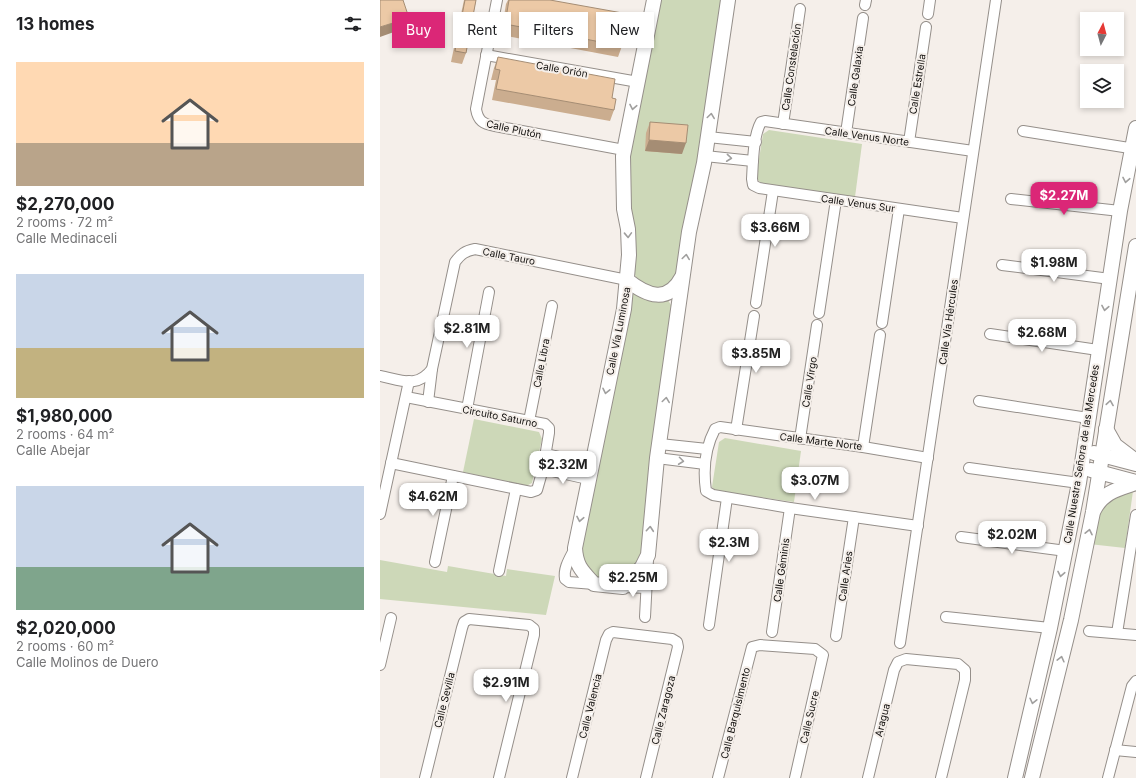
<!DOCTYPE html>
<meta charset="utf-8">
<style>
:root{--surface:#fff;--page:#f6f6f6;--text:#202124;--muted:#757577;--accent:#db2777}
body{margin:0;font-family:Inter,sans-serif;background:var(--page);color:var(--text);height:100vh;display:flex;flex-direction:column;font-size:15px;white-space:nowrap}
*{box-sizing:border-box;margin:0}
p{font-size:13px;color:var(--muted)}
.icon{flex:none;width:22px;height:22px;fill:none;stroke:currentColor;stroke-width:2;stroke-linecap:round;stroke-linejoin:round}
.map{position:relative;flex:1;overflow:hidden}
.sheet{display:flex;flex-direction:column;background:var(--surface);width:380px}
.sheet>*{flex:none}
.banner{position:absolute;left:12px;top:12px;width:380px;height:36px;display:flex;gap:8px}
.needle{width:26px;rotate:6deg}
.buttons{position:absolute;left:700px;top:12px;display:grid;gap:8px}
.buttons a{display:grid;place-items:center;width:44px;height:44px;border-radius:0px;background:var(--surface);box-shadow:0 2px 6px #0003;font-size:20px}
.price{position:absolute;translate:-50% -34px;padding:0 9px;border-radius:8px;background:#fff;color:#222;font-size:13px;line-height:26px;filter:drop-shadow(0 1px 2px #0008)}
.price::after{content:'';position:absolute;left:50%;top:24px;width:12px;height:9px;margin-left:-6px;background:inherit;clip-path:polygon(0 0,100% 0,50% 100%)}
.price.on{background:var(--accent);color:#fff}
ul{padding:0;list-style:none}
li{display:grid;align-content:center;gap:8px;height:212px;padding:0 16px}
li span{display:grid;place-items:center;height:124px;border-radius:0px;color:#555}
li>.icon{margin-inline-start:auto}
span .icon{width:72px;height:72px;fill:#fffc;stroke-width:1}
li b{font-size:17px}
h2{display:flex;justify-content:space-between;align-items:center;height:48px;padding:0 16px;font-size:17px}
.pill{padding:0 14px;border-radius:0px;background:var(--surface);box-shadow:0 2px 6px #0003;font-size:14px;line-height:36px}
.pill.on{background:var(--accent);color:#fff}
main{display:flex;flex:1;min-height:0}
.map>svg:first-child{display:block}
</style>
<main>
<section class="sheet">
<h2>13 homes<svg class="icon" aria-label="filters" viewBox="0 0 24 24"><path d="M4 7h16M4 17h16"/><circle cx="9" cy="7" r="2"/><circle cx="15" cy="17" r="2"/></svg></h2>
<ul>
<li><span style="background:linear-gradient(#ffd9b3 65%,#b9a48a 0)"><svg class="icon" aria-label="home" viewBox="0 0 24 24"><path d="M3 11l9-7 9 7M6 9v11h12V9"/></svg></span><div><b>$2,270,000</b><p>2 rooms · 72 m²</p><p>Calle Medinaceli</p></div></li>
<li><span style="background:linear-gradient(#c9d6e8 60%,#c2b280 0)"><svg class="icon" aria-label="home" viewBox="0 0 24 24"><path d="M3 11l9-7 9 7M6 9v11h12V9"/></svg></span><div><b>$1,980,000</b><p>2 rooms · 64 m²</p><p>Calle Abejar</p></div></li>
<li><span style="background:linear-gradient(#c9d6e8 65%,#7fa58c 0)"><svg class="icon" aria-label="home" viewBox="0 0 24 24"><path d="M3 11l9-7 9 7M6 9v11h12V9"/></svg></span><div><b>$2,020,000</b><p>2 rooms · 60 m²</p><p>Calle Molinos de Duero</p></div></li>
</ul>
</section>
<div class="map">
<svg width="756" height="778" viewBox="0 0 756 778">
<rect width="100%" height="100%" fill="#f5efea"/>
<!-- green -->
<g fill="#cdd8b8">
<polygon points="276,0 343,0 324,137 296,279 279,292 259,282 255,275 255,230 246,204 247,157"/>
<polygon points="389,130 482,144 475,197 381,183 376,178 383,134"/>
<path d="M252 294C264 293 275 302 288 300L291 305 262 559 242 581 213 578 199 557Z"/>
<polygon points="94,419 159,432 162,439 152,483 146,486 83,472"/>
<polygon points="345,438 421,451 414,502 336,491 332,487 339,442"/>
<polygon points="753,491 745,548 709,544 719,508 740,494"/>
<polygon points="0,560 67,572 68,566 126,576 127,569 175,576 166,615 0,599"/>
</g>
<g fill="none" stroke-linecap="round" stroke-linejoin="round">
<defs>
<g id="street">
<path d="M117 0 96 109C98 121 103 124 115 126L244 150"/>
<polyline points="485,5 486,0"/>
<polyline points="548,14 550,0"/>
<polyline points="106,55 258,82"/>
<polyline points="403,124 420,9"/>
<polyline points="643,131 756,149"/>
<polyline points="466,133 483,18"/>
<polyline points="328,137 376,142"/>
<polyline points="529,142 546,27"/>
<polyline points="325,156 373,161"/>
<polyline points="631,199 740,211"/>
<path d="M583 218 379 188 373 185 372 179C373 163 373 136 381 122L385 121 593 151"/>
<polyline points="622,265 730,279"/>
<polyline points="376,303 393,191"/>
<polyline points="439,313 456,200"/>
<polyline points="502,323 519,209"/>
<polyline points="610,334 718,350"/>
<path d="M0 376C21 380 37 389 52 369L75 262C81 254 85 251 95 249L247 280"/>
<polyline points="599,401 708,418"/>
<polyline points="48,402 52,369"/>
<polyline points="87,409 109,292"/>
<polyline points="149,421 172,306"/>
<polyline points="356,430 374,316"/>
<polyline points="420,439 437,325"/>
<polyline points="280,444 327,449"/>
<polyline points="483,447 500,335"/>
<polyline points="166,454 211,464"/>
<polyline points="277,458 325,464"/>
<polyline points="11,463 151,492 157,490 163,469 169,433 169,428 165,424 26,397"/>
<polyline points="589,468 699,483"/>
<polyline points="163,469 208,479"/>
<polyline points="0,514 29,381"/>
<path d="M538 526 410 508 333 495 326 491C323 470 325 448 335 429L340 427 483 447 548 458"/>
<polyline points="581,537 686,551"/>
<path d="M195 548C190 558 183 568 185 579L189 582 214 584"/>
<polyline points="55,562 73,476"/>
<polyline points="119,571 136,489"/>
<polyline points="243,587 266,588"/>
<polyline points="265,617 268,559"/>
<polyline points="566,617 670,628"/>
<polyline points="329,625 347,498"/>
<polyline points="709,631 756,635"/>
<polyline points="392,632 410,508"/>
<polyline points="737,633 756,515"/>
<polyline points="456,636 474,517"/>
<polyline points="520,643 616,0"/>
<polyline points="0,665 11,618"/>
<polyline points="735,750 756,752"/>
<polyline points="45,778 82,628 84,622 89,619 149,625 154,629 154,635 119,778"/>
<polyline points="192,778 226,640 229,634 233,632 292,639 297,642 298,647 266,778"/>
<polyline points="338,778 372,647 380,645 435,649 443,655 415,778"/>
<polyline points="488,778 514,670 518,662 526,659 578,664 585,670 585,680 561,778"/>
<polyline points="728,778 752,686 756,681"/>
</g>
<g id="secondary">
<path d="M274 0 243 156 244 209 248 229 249 255 244 309 195 548C196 566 202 571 214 584L243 587 262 567 268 555 277 458 309 232 324 163 348 0"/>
<path d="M247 280C267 296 288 304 302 277"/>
<polyline points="726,429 735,445 756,461"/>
<polyline points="714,453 756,464"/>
<polyline points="711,470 756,482"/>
<path d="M714 510C723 492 738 489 756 483"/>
<polyline points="635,778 670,628 699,483 740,211 756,128"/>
<polyline points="652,778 691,620 713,512 756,246"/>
</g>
</defs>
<!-- street casing -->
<use href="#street" stroke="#958f8a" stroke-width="12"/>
<!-- secondary casing -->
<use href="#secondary" stroke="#958f8a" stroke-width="16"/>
<!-- street -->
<use href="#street" stroke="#fff" stroke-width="10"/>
<!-- secondary -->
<use href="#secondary" stroke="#fff" stroke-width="14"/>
</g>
<!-- wall -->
<g fill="#cbad8f">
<polygon points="84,0 96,0 86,53 82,64 71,62"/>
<polygon points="128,0 170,0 242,46 238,57 121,35 126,4"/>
<polygon points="118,57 232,98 234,110 230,121 112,100 116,80 111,80 114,68"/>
<polygon points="270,122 302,154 265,151 266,133"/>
</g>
<!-- shaded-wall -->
<g fill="#a58d74">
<polygon points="29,18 25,28 0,37 0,27"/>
<polygon points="269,140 306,143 302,154 265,151"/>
</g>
<!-- building -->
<g fill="#ecc9a6" stroke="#a58d74">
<polygon points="0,0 23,0 29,18 0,27"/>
<polygon points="85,0 96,0 86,53 75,51"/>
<polygon points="129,0 170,0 248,14 242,46 125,24"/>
<polygon points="118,57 235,79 232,98 236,99 234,110 116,89 120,70 115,69"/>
<polygon points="270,122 308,125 306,143 269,140"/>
</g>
<!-- one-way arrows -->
<defs><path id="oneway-chevron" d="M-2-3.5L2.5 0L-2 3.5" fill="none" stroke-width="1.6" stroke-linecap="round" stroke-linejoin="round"/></defs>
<g stroke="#a09f9e">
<use href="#oneway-chevron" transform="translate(253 107) rotate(101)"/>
<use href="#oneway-chevron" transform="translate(331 116) rotate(-82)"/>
<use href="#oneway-chevron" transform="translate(349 158) rotate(6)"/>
<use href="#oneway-chevron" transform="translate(746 180) rotate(101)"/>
<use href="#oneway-chevron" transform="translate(248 235) rotate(88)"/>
<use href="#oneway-chevron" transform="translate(306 257) rotate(-82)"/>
<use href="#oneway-chevron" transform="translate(725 308) rotate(100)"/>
<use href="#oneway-chevron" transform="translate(226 391) rotate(102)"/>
<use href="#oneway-chevron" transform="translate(286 400) rotate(-82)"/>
<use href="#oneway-chevron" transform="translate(730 403) rotate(-81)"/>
<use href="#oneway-chevron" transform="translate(301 461) rotate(7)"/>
<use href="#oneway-chevron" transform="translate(200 519) rotate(101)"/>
<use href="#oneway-chevron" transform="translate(270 529) rotate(-85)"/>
<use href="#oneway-chevron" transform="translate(709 532) rotate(-78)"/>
<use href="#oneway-chevron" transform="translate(681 574) rotate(101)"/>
<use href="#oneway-chevron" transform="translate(681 659) rotate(-76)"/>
<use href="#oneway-chevron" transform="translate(653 701) rotate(103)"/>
</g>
<g text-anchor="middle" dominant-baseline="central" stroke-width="4" stroke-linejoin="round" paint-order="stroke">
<!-- street labels -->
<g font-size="10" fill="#110f0d" stroke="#f5efea">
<text transform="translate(411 67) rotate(-82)">Calle Constelación</text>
<text transform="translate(182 69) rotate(10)">Calle Orión</text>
<text transform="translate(475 76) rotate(-82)">Calle Galaxia</text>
<text transform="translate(537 84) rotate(-81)">Calle Estrella</text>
<text transform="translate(134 129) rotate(12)">Calle Plutón</text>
<text transform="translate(487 136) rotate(8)">Calle Venus Norte</text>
<text transform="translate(478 203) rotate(8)">Calle Venus Sur</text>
<text transform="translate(129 256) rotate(11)">Calle Tauro</text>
<text transform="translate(568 322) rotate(-82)">Calle Vía Hércules</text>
<text transform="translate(238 331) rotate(-79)">Calle Vía Luminosa</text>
<text transform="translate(161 363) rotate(-79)">Calle Libra</text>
<text transform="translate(429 382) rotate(-81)">Calle Virgo</text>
<text transform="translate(120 416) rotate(11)">Circuito Saturno</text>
<text transform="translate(441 441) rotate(7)">Calle Marte Norte</text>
<text transform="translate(701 454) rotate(-81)">Calle Nuestra Señora de las Mercedes</text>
<text transform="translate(401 570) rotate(-82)">Calle Géminis</text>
<text transform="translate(465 576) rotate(-82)">Calle Aries</text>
<text transform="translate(64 700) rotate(-76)">Calle Sevilla</text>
<text transform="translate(210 706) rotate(-76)">Calle Valencia</text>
<text transform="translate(283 710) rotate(-76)">Calle Zaragoza</text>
<text transform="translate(355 713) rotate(-76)">Calle Barquisimento</text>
<text transform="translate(429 717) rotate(-77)">Calle Sucre</text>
<text transform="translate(502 720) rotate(-76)">Aragua</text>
</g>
</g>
</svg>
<div class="buttons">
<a><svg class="needle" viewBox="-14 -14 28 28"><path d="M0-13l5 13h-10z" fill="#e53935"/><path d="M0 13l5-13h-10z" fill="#757577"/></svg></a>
<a><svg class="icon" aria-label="layers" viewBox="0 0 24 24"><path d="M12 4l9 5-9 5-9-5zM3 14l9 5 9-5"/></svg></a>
</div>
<b class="price on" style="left:684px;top:216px">$2.27M</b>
<b class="price" style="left:395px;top:248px">$3.66M</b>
<b class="price" style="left:674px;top:283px">$1.98M</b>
<b class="price" style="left:87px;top:349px">$2.81M</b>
<b class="price" style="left:662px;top:353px">$2.68M</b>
<b class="price" style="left:376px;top:374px">$3.85M</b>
<b class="price" style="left:183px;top:485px">$2.32M</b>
<b class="price" style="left:435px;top:501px">$3.07M</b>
<b class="price" style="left:53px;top:517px">$4.62M</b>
<b class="price" style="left:632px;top:555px">$2.02M</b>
<b class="price" style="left:349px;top:563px">$2.3M</b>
<b class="price" style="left:253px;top:598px">$2.25M</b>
<b class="price" style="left:126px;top:703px">$2.91M</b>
<div class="banner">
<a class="pill on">Buy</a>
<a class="pill">Rent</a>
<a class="pill">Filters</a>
<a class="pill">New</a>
</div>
</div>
</main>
